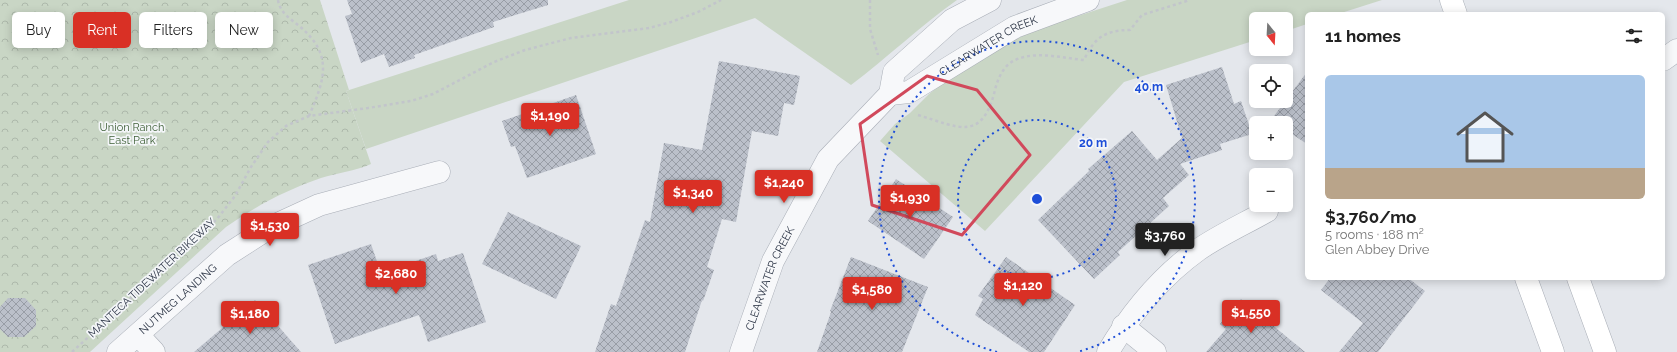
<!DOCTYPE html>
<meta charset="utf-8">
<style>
:root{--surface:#fff;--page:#f2f2f2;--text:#222;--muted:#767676;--accent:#d93025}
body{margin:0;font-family:Raleway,sans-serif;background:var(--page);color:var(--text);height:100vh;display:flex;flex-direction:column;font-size:15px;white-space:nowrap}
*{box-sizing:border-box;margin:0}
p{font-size:13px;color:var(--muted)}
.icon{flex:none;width:22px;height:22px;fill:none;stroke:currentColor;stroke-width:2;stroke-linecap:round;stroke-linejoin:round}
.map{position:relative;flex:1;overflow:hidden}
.details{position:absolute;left:1305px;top:12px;width:360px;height:268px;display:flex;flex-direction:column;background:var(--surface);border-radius:6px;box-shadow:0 2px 10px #0003}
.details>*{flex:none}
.guide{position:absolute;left:12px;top:12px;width:380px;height:36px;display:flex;gap:8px}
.needle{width:26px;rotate:162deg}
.buttons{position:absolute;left:1249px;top:12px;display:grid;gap:8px}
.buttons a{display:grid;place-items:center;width:44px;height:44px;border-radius:6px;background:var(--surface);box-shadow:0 2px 10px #0003;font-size:20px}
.price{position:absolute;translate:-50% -34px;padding:0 9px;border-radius:4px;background:var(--accent);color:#fff;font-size:13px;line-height:26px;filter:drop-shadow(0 1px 2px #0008)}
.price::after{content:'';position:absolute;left:50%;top:24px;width:12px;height:9px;margin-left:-6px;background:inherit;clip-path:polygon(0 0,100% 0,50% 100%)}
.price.on{background:#222;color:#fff}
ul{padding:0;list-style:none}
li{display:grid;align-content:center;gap:8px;height:212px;padding:0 20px}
li span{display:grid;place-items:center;height:124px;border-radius:6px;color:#555}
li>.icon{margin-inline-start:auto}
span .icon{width:72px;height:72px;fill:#fffc;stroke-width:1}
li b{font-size:17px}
h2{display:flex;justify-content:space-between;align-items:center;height:48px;padding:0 20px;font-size:17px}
.tag{padding:0 14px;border-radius:6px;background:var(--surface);box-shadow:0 2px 10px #0003;font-size:14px;line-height:36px}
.tag.on{background:var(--accent);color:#fff}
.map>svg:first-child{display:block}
</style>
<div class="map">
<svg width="1677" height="352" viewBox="0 0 1677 352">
<defs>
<pattern id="forest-crowns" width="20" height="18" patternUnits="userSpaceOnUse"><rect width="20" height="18" fill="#c9d6c5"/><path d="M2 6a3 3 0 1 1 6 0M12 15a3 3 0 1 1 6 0" fill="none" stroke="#adb8ab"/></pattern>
<pattern id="building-cross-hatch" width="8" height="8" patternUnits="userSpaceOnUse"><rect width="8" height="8" fill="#bbc0ca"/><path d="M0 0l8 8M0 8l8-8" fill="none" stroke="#989da6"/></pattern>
</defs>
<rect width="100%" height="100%" fill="#e4e7ec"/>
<!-- grass -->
<g fill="#c9d6c5">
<path d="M629 0H957C920 26 887 58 851 85L755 18 366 149 346 91Z"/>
<polygon points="1127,0 1382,0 1338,14 1307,14 1307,24 1286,31 1286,19 1256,19 1256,40 1124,82 985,231 880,141 895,124 910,113 929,94 952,76 994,48 1041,28"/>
</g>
<!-- forest -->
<path fill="url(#forest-crowns)" d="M0 0H320L349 90 346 91 371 164C355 171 337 173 321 178 286 190 256 206 226 227L90 352H0Z"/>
<!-- building -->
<g fill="url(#building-cross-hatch)">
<polygon points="347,0 548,0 548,5 493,22 494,27 414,55 415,58 389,67 384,54 361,63 345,16 352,14"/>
<polygon points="719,61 800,76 794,105 784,103 778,136 752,131 736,222 722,219 707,267 714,270 703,301 702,300 685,352 595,352 611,304 616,306 645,220 650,222 664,143 702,150"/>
<polygon points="1222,67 1234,104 1241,101 1252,134 1220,144 1222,150 1180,164 1189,175 1163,198 1169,206 1118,252 1120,255 1094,279 1038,220 1089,171 1088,169 1132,131 1157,160 1182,138 1166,85"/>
<polygon points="1307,72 1307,144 1286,130 1286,123 1276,123 1271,120"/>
<polygon points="576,95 596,154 527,178 515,146 511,147 502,121"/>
<polygon points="896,179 953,217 924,259 868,221"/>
<polygon points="508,212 581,246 556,299 482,264"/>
<polygon points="371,244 381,273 436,254 438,261 463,253 486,322 428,342 419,315 335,344 308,265"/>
<polygon points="851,257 928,287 902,352 817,352 831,312 830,311"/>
<polygon points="1006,257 1075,305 1044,352 1029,352 975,315 983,299 978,296"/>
<polygon points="1330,278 1408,278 1425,291 1378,352 1339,352 1363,323 1321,290"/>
<polygon points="8,298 25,298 36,310 36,326 24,337 8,337 0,329 0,307"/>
<polygon points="1241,299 1305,352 1206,352 1226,329 1220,324"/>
<polygon points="255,300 301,352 194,352"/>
</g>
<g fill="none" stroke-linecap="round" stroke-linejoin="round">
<defs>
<g id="street">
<polyline points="1663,60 1677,50"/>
<path id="s1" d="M890 94 909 92 1015 27 1088 0"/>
<polyline points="1123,326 1155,352"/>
<polyline points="138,335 154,352"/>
<path id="s2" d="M118 352 227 255 269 228 319 205 439 172"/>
<path id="s3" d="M741 352 773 261 828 159 890 94 894 72 952 20 990 0"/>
<path d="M1108 352C1131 313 1162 276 1198 250 1218 236 1246 223 1267 211"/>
</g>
<g id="secondary">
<polyline points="1451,0 1456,14"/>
<polyline points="1526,278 1553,352"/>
<polyline points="1578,278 1605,352"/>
</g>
</defs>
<!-- street casing -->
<use href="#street" stroke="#a9aeb7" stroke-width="23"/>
<!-- secondary casing -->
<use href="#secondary" stroke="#a9aeb7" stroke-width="23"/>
<!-- path -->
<g stroke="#c2c5cb" stroke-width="2.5" stroke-dasharray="3 3" stroke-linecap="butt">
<path d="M278 0C280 12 289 18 298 25 334 54 325 79 309 116"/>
<polyline points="870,0 870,29 878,55"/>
<path d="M918 115C958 127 982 143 995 90 997 81 1002 69 1010 63 1030 49 1062 58 1084 60 1094 38 1105 30 1130 30L1142 15 1190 0"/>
<polyline points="72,352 217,219 235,196 251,167 268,142 286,126 309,116 368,108 411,101 433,94 494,62 525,50 571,38 649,28 671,22 698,12 721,0"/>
</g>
<!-- street -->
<use href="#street" stroke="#f7f8fa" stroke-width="22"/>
<!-- secondary -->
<use href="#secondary" stroke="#fff" stroke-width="22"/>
</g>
<!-- marked area -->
<path fill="none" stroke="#d1495b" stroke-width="3" stroke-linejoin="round" d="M927 76 977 90 1030 155 962 235 872 205 860 124Z"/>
<!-- distance rings -->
<g fill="none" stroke="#1d4ed8" stroke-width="2" stroke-dasharray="2 4">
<circle cx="1037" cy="199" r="79"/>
<path d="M997 352A158 158 0 1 1 1077 352"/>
</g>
<g text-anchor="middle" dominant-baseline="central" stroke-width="3.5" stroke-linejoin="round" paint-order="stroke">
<!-- street labels -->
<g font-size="11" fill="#2b3445" stroke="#f4f6f9">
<text stroke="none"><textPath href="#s1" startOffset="111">CLEARWATER CREEK</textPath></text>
<text transform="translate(152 278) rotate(-43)">MANTECA TIDEWATER BIKEWAY</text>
<text stroke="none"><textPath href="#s3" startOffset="79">CLEARWATER CREEK</textPath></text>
<text stroke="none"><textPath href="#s2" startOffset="80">NUTMEG LANDING</textPath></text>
</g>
<!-- park labels -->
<g font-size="11" fill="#3f6138" stroke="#f4f6f9">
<text x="132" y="127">Union Ranch<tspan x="132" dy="13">East Park</tspan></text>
</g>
</g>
<circle cx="1037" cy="199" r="6" fill="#1d4ed8" stroke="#f4f6f9" stroke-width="2"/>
<g font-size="12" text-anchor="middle" font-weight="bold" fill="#1d4ed8" stroke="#f4f6f9" stroke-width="3.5" stroke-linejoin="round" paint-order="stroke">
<text x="1149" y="91">40 m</text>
<text x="1093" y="147">20 m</text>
</g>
</svg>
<div class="buttons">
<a><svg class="needle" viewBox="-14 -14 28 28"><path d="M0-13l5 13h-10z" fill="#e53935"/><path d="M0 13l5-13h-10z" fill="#767676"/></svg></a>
<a><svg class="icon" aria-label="locate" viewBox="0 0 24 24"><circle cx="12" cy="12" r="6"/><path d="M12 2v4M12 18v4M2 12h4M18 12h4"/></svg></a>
<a>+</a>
<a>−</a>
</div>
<b class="price" style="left:550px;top:137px">$1,190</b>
<b class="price" style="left:784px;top:204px">$1,240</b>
<b class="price" style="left:693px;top:214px">$1,340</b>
<b class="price" style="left:910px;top:219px">$1,930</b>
<b class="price" style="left:270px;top:247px">$1,530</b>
<b class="price on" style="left:1165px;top:257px">$3,760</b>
<b class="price" style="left:396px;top:295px">$2,680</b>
<b class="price" style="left:1023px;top:307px">$1,120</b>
<b class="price" style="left:872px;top:311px">$1,580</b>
<b class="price" style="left:1251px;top:334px">$1,550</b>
<b class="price" style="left:250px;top:335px">$1,180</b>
<div class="guide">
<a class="tag">Buy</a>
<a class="tag on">Rent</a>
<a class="tag">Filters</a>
<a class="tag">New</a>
</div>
<section class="details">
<h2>11 homes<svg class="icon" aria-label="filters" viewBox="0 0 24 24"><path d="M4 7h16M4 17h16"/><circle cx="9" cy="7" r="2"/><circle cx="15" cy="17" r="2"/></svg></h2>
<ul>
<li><span style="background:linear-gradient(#a9c7e8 75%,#b9a48a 0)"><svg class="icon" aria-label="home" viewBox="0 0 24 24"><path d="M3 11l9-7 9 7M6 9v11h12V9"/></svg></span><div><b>$3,760/mo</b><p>5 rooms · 188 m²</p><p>Glen Abbey Drive</p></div></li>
</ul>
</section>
</div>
